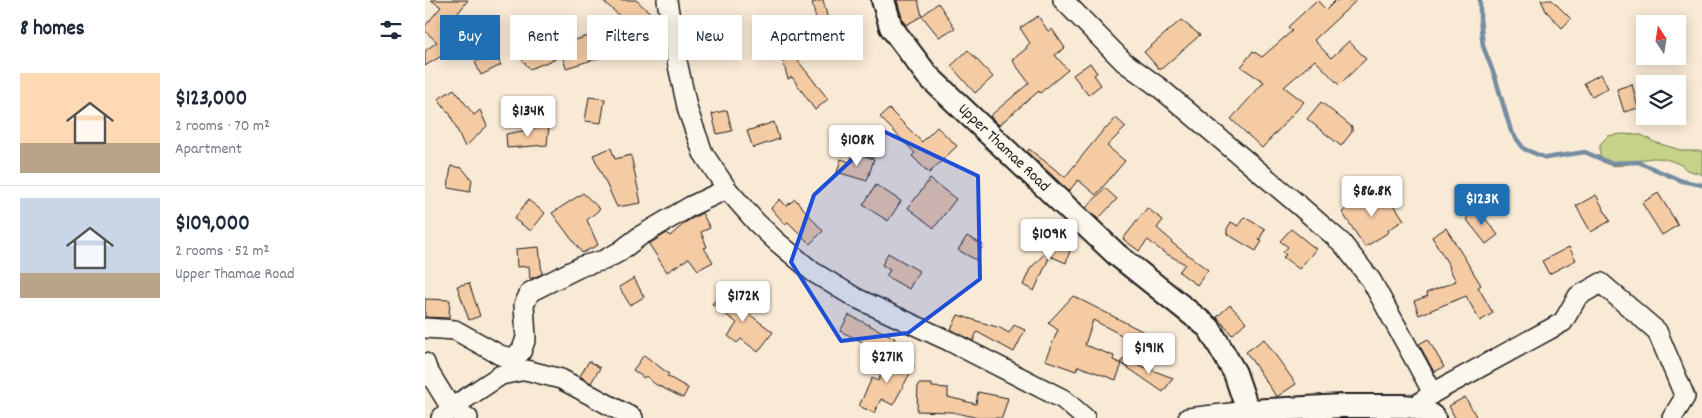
<!DOCTYPE html>
<meta charset="utf-8">
<style>
:root{--surface:#fff;--page:#f6f6f7;--text:#1f2937;--muted:#747a83;--line:#e0e1e3;--accent:#1f6fb2}
body{margin:0;font-family:Dekko,sans-serif;background:var(--page);color:var(--text);height:100vh;display:flex;flex-direction:column;font-size:19px;white-space:nowrap}
*{box-sizing:border-box;margin:0}
p{font-size:16px;color:var(--muted)}
.icon{flex:none;width:28px;height:28px;fill:none;stroke:currentColor;stroke-width:2;stroke-linecap:round;stroke-linejoin:round}
.map{position:relative;flex:1;overflow:hidden}
.drawer{display:flex;flex-direction:column;background:var(--surface);width:425px}
.drawer>*{flex:none}
.top-card{position:absolute;left:15px;top:15px;width:475px;height:45px;display:flex;gap:10px}
.needle{width:32px;rotate:348deg}
.buttons{position:absolute;left:1211px;top:15px;display:grid;gap:10px}
.buttons a{display:grid;place-items:center;width:50px;height:50px;border-radius:0px;background:var(--surface);box-shadow:0 2px 12px #0003;font-size:25px}
.price{position:absolute;translate:-50% -42px;padding:0 11px;border-radius:5px;background:#fff;color:#222;font-size:16px;line-height:32px;filter:drop-shadow(0 1px 2px #0008)}
.price::after{content:'';position:absolute;left:50%;top:30px;width:15px;height:11px;margin-left:-8px;background:inherit;clip-path:polygon(0 0,100% 0,50% 100%)}
.price.on{background:var(--accent);color:#fff}
ul{padding:0;list-style:none}
li{display:flex;align-items:center;gap:15px;height:125px;padding:0 20px}
li+li{border-top:1px solid var(--line)}
li span{display:grid;place-items:center;flex:none;width:140px;height:100px;border-radius:0px;color:#555}
li>.icon{margin-inline-start:auto}
span .icon{width:60px;height:60px;fill:#fffc;stroke-width:1}
li b{font-size:21px}
h2{display:flex;justify-content:space-between;align-items:center;height:60px;padding:0 20px;font-size:21px}
.chip{padding:0 18px;border-radius:0px;background:var(--surface);box-shadow:0 2px 12px #0003;font-size:18px;line-height:45px}
.chip.on{background:var(--accent);color:#fff}
main{display:flex;flex:1;min-height:0}
.map>svg:first-child{display:block}
</style>
<main>
<section class="drawer">
<h2>8 homes<svg class="icon" aria-label="filters" viewBox="0 0 24 24"><path d="M4 7h16M4 17h16"/><circle cx="9" cy="7" r="2"/><circle cx="15" cy="17" r="2"/></svg></h2>
<ul>
<li><span style="background:linear-gradient(#ffd9b3 70%,#b9a48a 0)"><svg class="icon" aria-label="home" viewBox="0 0 24 24"><path d="M3 11l9-7 9 7M6 9v11h12V9"/></svg></span><div><b>$123,000</b><p>2 rooms · 70 m²</p><p>Apartment</p></div></li>
<li><span style="background:linear-gradient(#c9d6e8 75%,#b9a48a 0)"><svg class="icon" aria-label="home" viewBox="0 0 24 24"><path d="M3 11l9-7 9 7M6 9v11h12V9"/></svg></span><div><b>$109,000</b><p>2 rooms · 52 m²</p><p>Upper Thamae Road</p></div></li>
</ul>
</section>
<div class="map">
<svg width="1277" height="418" viewBox="0 0 1277 418">
<rect width="100%" height="100%" fill="#f9ead6"/>
<filter id="ink" filterUnits="userSpaceOnUse"><feTurbulence type="fractalNoise" baseFrequency=".02" numOctaves="2"/><feDisplacementMap in="SourceGraphic" scale="10" xChannelSelector="R" yChannelSelector="G"/><feConvolveMatrix kernelMatrix="1 2 1 2 8 2 1 2 1" color-interpolation-filters="sRGB"/></filter>
<g filter="url(#ink)">
<!-- green -->
<path fill="#c4d388" stroke="#707852" d="M1197 134 1217 135 1229 142 1259 151H1277V175C1272 172 1267 172 1262 170 1260 169 1258 166 1256 165 1248 161 1239 158 1230 158 1209 158 1193 174 1175 160V144L1183 136Z"/>
<g fill="none" stroke-linecap="round" stroke-linejoin="round">
<!-- stream -->
<polyline stroke="#748ca1" stroke-width="4.5" points="1055,0 1055,18 1058,46 1070,77 1086,131 1099,149 1121,158 1160,152 1185,163 1213,162 1257,181 1277,185"/>
</g>
<!-- building -->
<g fill="#f5cba4" stroke="#1c1c1c">
<polygon points="6,0 43,0 26,22 39,42 0,66 0,51 12,42 0,31 0,26 16,7"/>
<polygon points="177,0 211,0 231,18 216,35"/>
<polygon points="398,0 405,28 394,31 387,3"/>
<polygon points="472,0 493,0 497,16 481,25 478,21"/>
<polygon points="892,0 901,10 911,0 932,0 889,40 906,58 924,41 941,59 914,85 890,60 859,87 879,102 837,148 806,119 839,82 816,67 828,51 837,57 867,31 863,27"/>
<polygon points="1116,0 1127,0 1146,19 1137,28 1121,11"/>
<polygon points="513,3 530,28 514,37 497,16"/>
<polygon points="613,16 623,31 627,29 640,48 630,55 643,70 615,93 614,91 574,125 565,116 604,83 587,60 602,48 601,47 605,43 595,28"/>
<polygon points="756,20 775,35 735,70 719,52"/>
<polygon points="167,35 174,58 141,68 137,56 105,69 92,54 126,39 129,46"/>
<polygon points="543,50 568,77 550,93 526,66"/>
<polygon points="69,52 76,65 56,75 50,62"/>
<polygon points="366,52 403,99 390,110 367,77 363,79 356,55"/>
<polygon points="665,63 672,73 669,75 676,85 663,95 648,75"/>
<polygon points="1176,74 1183,88 1167,97 1159,83"/>
<polygon points="1207,84 1213,108 1199,112 1192,89"/>
<polygon points="29,89 49,115 55,110 62,126 40,147 24,112 23,113 13,99"/>
<polygon points="164,97 180,99 176,123 160,121"/>
<polygon points="896,102 927,127 927,132 916,146 882,119"/>
<polygon points="464,109 497,142 512,127 532,146 504,173 487,156 490,153 455,117"/>
<polygon points="302,110 307,131 292,134 287,114"/>
<polygon points="691,118 701,127 682,146 700,161 671,195 653,180 644,191 602,152 604,149 640,177 680,128 681,129"/>
<polygon points="349,122 354,139 328,148 322,131"/>
<polygon points="124,126 122,145 82,148 81,134"/>
<polygon points="186,148 190,159 206,155 216,203 192,207 168,155"/>
<polygon points="428,152 449,159 442,181 412,172 416,159 425,162"/>
<polygon points="26,166 37,168 47,180 45,192 23,188"/>
<polygon points="505,179 531,199 509,228 483,208"/>
<polygon points="451,185 476,201 463,221 438,205"/>
<polygon points="680,188 692,199 673,219 661,208"/>
<polygon points="944,190 954,202 963,196 979,220 963,230 964,232 940,247 917,212"/>
<polygon points="158,193 175,209 162,220 173,245 157,253 127,213"/>
<polygon points="1233,193 1253,225 1237,235 1217,203"/>
<polygon points="1171,195 1185,221 1166,232 1151,206"/>
<polygon points="355,199 361,206 370,199 398,231 385,244 363,222 360,224 346,208"/>
<polygon points="103,200 120,213 106,231 89,219"/>
<polygon points="722,208 738,220 732,228 747,241 746,242 783,270 772,285 754,272 760,264 738,252 723,240 714,251 698,239"/>
<polygon points="1052,208 1073,235 1061,244 1042,220 1042,215"/>
<polygon points="277,213 285,228 276,232 282,247 279,248 288,262 273,270 264,258 242,272 224,244 242,233 245,236 261,222"/>
<polygon points="819,217 840,229 834,240 837,241 831,251 802,234 802,229 806,222 813,226"/>
<polygon points="1021,228 1056,285 1053,287 1068,313 1055,321 1041,296 994,315 989,301 1003,296 1001,293 1031,281 1024,268 1025,267 1007,237"/>
<polygon points="866,229 891,249 874,269 858,257 861,255 858,252 863,247 855,241"/>
<polygon points="637,235 648,241 641,263 625,256 609,291 598,285 605,269"/>
<polygon points="542,236 558,245 551,260 533,250"/>
<polygon points="114,247 117,274 105,279 104,266 92,267 91,249"/>
<polygon points="1144,247 1151,260 1124,274 1117,261"/>
<polygon points="463,253 494,271 484,289 461,276 465,270 457,265"/>
<polygon points="209,278 219,297 205,305 194,287"/>
<polygon points="44,283 55,316 44,320 32,286"/>
<polygon points="299,290 311,299 308,302 348,332 333,352 316,339 312,343 303,336 312,323 287,304"/>
<polygon points="648,296 725,335 725,337 747,351 742,359 668,320 660,345 689,356 688,360 697,364 691,380 653,366 651,371 620,360 633,330 623,323"/>
<polygon points="0,299 25,300 24,318 0,317"/>
<polygon points="805,305 821,322 807,335 792,317"/>
<polygon points="424,315 470,338 462,354 415,331"/>
<polygon points="533,315 575,328 584,333 589,325 600,330 589,352 552,332 548,341 526,329"/>
<polygon points="839,339 871,384 853,396 851,396 821,352"/>
<polygon points="1003,339 1019,367 1009,372 994,344"/>
<polygon points="466,354 489,366 468,405 456,399 449,413 434,406 447,378 453,381"/>
<polygon points="219,355 244,374 242,376 263,388 258,398 230,384 221,376 219,378 208,370"/>
<polygon points="698,359 748,378 738,392 696,363"/>
<polygon points="164,361 175,368 166,383 155,376"/>
<polygon points="493,384 507,384 507,387 523,388 523,397 551,404 553,392 583,398 577,418 553,418 527,412 492,411"/>
<polygon points="1040,397 1052,418 1030,418 1024,406"/>
</g>
<g fill="none" stroke-linecap="round" stroke-linejoin="round">
<defs>
<g id="minor">
<polyline points="242,0 252,61 263,111 278,153 302,189 331,222 351,241 388,272 431,298 524,341 638,399 660,418"/>
<polyline points="638,0 699,62 735,88 876,207 917,243 946,280 1008,393"/>
<polyline points="0,328 30,330 75,355 86,358 96,352 101,338 99,305 105,292 157,266 179,260 194,252 215,236 266,206 302,189"/>
<polyline points="0,363 2,369 26,408 43,418"/>
<polyline points="997,401 1008,393 1138,322 1153,296 1176,283 1232,331 1260,397 1247,418"/>
<polyline points="16,418 26,408 76,375 101,370 136,379 208,418"/>
<polyline points="763,418 823,411"/>
</g>
<g id="tertiary">
<path id="s1" d="M458 0 466 27 502 75 691 254 784 328 810 373 823 411 917 406H977L989 407 1000 411 1009 418"/>
</g>
</defs>
<!-- minor casing -->
<use href="#minor" stroke="#1c1c1c" stroke-width="22"/>
<!-- tertiary casing -->
<use href="#tertiary" stroke="#1c1c1c" stroke-width="26"/>
<!-- minor -->
<use href="#minor" stroke="#fbf7ec" stroke-width="19"/>
<!-- tertiary -->
<use href="#tertiary" stroke="#fbf7ec" stroke-width="22"/>
</g>
</g>
<!-- marked area -->
<path fill="#1d4ed8" fill-opacity="0.2" stroke="#1d4ed8" stroke-width="4" stroke-linejoin="round" d="M458 131 553 176 555 279 483 333 416 341 366 262 389 195Z"/>
<g text-anchor="middle" dominant-baseline="central" stroke-width="4" stroke-linejoin="round" paint-order="stroke">
<!-- street labels -->
<g font-size="16" fill="#1c1c1c" stroke="#fbf7ec">
<text stroke="none"><textPath href="#s1" startOffset="194">Upper Thamae Road</textPath></text>
</g>
</g>
</svg>
<div class="buttons">
<a><svg class="needle" viewBox="-14 -14 28 28"><path d="M0-13l5 13h-10z" fill="#e53935"/><path d="M0 13l5-13h-10z" fill="#747a83"/></svg></a>
<a><svg class="icon" aria-label="layers" viewBox="0 0 24 24"><path d="M12 4l9 5-9 5-9-5zM3 14l9 5 9-5"/></svg></a>
</div>
<b class="price" style="left:103px;top:138px">$134K</b>
<b class="price" style="left:432px;top:167px">$108K</b>
<b class="price" style="left:947px;top:218px">$86.8K</b>
<b class="price on" style="left:1057px;top:226px">$123K</b>
<b class="price" style="left:624px;top:261px">$109K</b>
<b class="price" style="left:318px;top:323px">$172K</b>
<b class="price" style="left:724px;top:375px">$191K</b>
<b class="price" style="left:462px;top:384px">$271K</b>
<div class="top-card">
<a class="chip on">Buy</a>
<a class="chip">Rent</a>
<a class="chip">Filters</a>
<a class="chip">New</a>
<a class="chip">Apartment</a>
</div>
</div>
</main>
